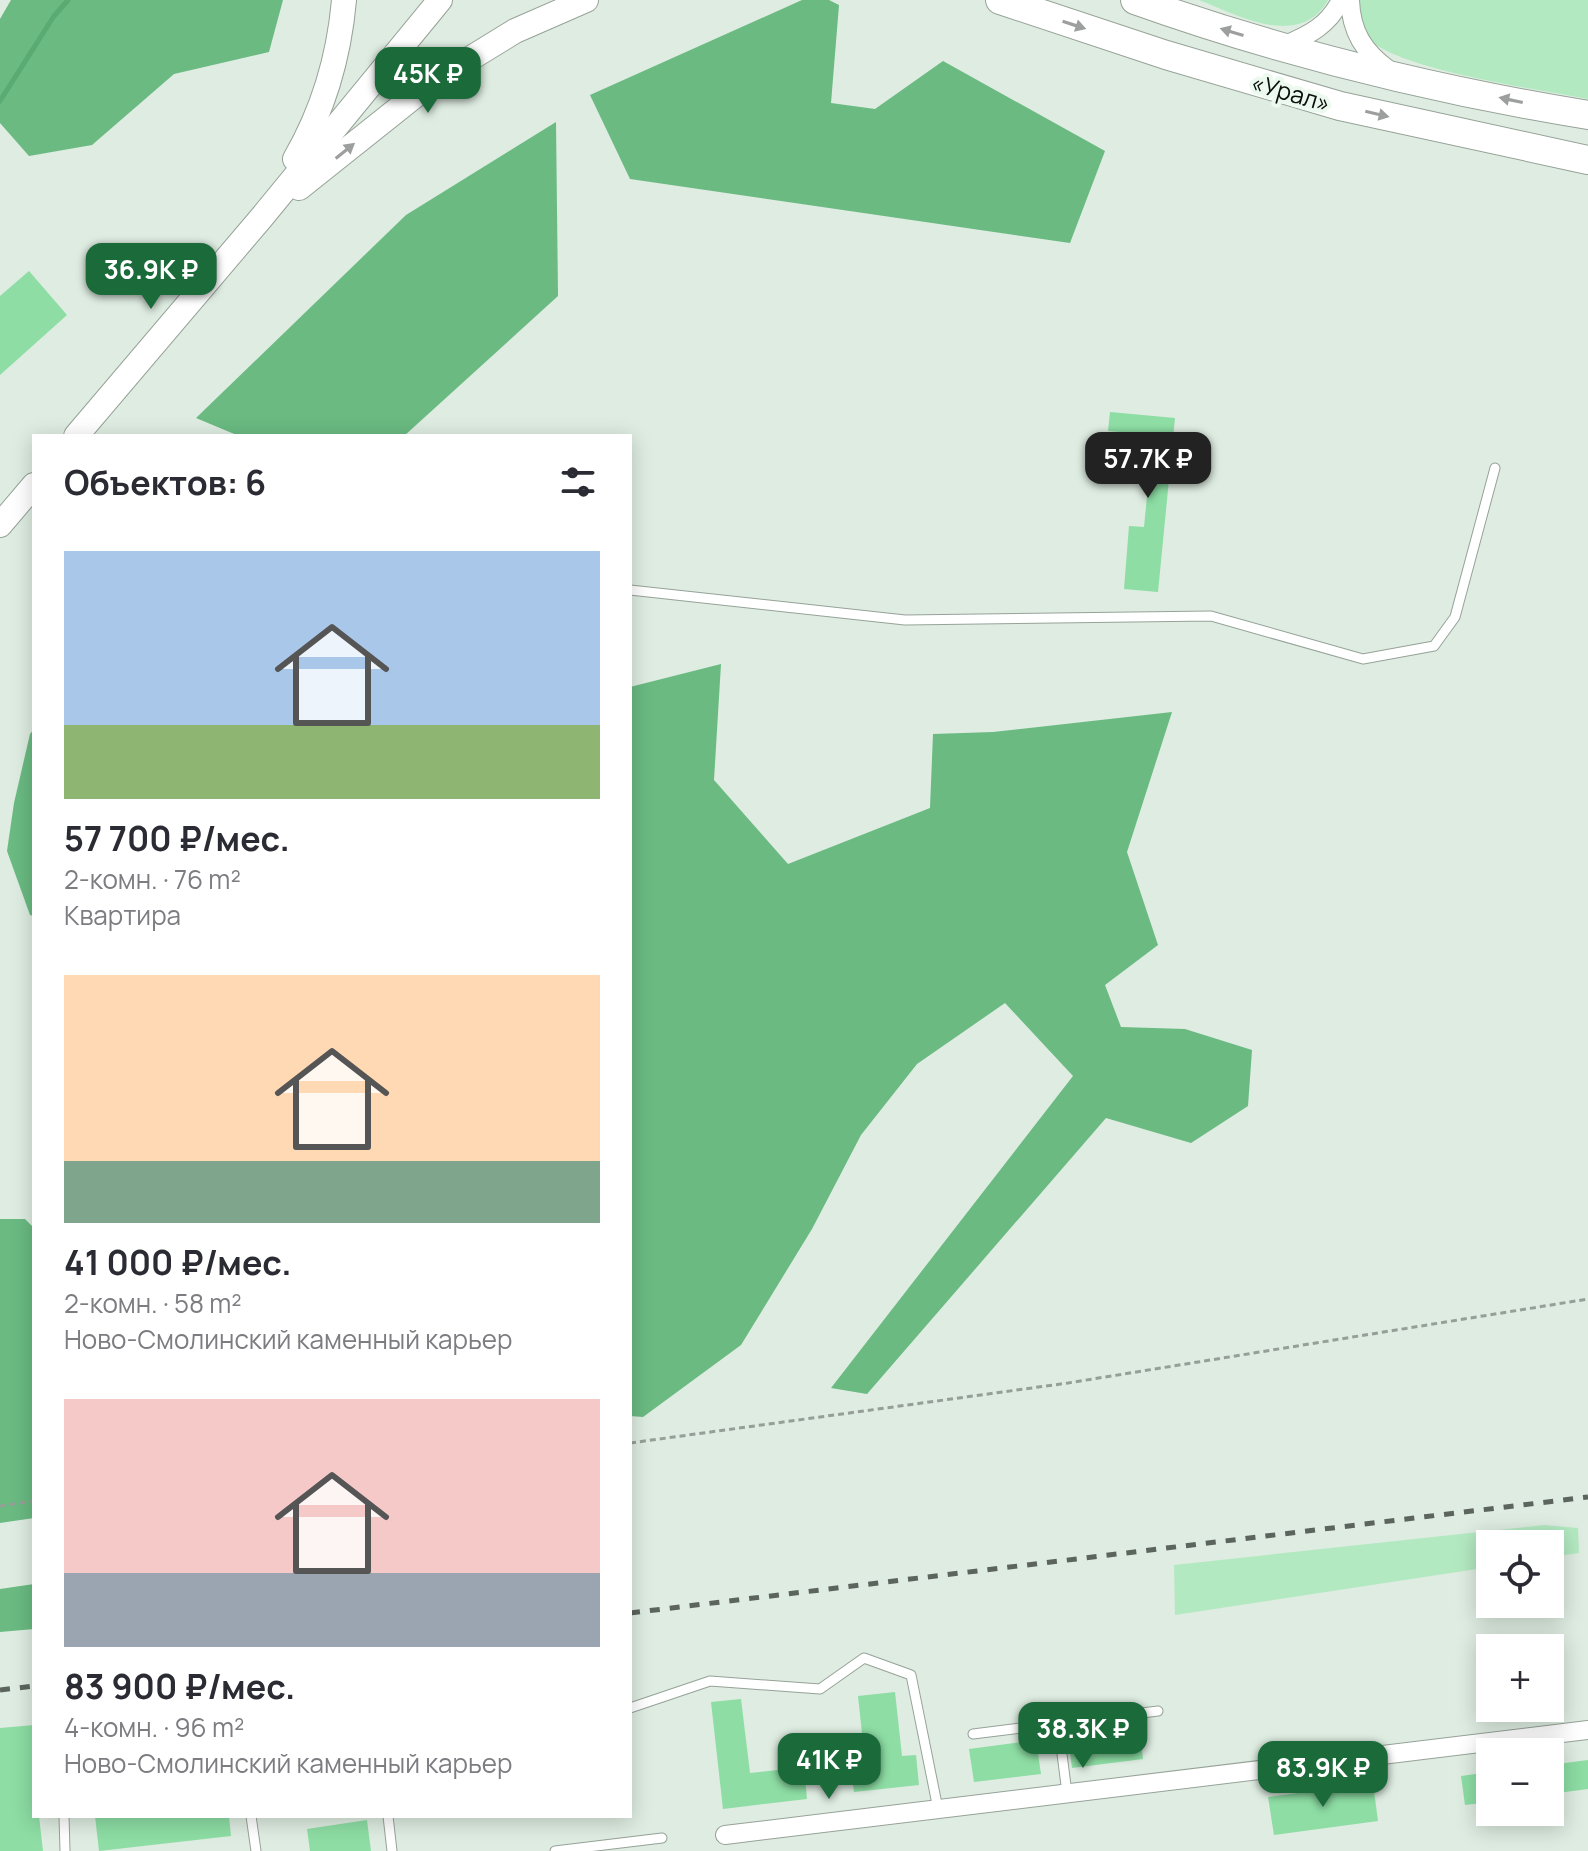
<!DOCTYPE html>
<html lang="ru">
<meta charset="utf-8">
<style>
:root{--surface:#fff;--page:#f7f7f7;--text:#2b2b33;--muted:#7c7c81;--accent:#1b6a3a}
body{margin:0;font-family:Manrope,sans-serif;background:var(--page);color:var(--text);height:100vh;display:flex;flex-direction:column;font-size:30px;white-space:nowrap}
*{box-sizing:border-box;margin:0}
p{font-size:26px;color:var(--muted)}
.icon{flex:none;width:44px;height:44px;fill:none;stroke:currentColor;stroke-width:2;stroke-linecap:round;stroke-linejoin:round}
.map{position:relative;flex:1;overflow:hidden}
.drawer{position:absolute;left:32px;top:434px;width:600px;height:1384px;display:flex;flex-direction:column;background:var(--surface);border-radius:0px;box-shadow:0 4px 20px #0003}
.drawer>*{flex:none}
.fabs{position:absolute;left:1476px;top:1530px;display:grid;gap:16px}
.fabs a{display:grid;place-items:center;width:88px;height:88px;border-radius:0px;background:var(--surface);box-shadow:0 4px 20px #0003;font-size:40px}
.price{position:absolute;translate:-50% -68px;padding:0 18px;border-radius:16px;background:var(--accent);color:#fff;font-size:26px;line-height:52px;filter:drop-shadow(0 2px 4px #0008)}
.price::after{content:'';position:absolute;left:50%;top:48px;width:24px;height:18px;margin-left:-12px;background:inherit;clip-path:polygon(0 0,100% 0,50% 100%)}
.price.active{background:#222;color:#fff}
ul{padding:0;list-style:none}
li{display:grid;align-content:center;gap:16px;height:424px;padding:0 32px}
li span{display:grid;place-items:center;height:248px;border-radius:0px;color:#555}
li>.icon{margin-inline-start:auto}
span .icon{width:144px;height:144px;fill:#fffc;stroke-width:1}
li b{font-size:34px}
h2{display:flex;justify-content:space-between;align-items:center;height:96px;padding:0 32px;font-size:34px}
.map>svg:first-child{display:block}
</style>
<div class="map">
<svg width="1588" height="1851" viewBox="0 0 1588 1851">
<rect width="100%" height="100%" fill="#deece1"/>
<!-- green -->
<g fill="#b3e9c1">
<path d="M1199 0H1328C1300 50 1237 15 1199 0Z"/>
<path d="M1360 0H1588V99C1543 90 1389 69 1365 35 1357 24 1359 13 1360 0Z"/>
<polygon points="1544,1525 1578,1528 1579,1553 1550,1557 1550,1544 1490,1544 1490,1567 1175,1615 1174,1565"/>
</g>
<!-- forest -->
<g fill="#6aba82">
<polygon points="11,0 283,0 269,52 174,74 92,145 29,156 0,123 0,19"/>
<polygon points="802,0 829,0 839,5 831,103 875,109 943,61 1105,151 1070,243 630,179 590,95"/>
<polygon points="556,122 558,296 404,436 239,436 196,418 406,215"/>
<polygon points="721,664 714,780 788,864 930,808 933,734 993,732 1172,712 1127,852 1158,945 1105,985 1121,1027 1185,1029 1252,1050 1248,1106 1191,1143 1106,1118 867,1394 831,1388 1073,1076 1005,1003 917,1064 861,1135 812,1229 741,1345 643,1417 630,1416 630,687"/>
<polygon points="34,729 34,916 30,915 7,851 14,803 30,734"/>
<polygon points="0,1219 25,1219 34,1228 34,1518 0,1523"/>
<polygon points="34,1584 34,1629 0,1632 0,1589"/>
</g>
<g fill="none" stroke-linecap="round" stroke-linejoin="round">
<!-- stream -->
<polyline stroke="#5aaa73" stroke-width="5" points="0,101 54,16 68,0"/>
</g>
<!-- building -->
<g fill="#8ddda4">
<polygon points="29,271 67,315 0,375 0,296"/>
<polygon points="1110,412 1175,418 1158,592 1124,589 1129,526 1144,527 1153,435 1108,431"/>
<polygon points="895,1692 902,1756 916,1755 919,1785 854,1792 850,1763 865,1761 858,1696"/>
<polygon points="741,1699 750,1773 804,1767 807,1799 723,1809 711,1702"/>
<polygon points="34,1725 34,1816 39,1816 43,1851 0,1851 0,1728"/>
<polygon points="1139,1727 1143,1759 1072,1768 1068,1736"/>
<polygon points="1036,1740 1041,1774 974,1782 969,1749"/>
<polygon points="1588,1760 1588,1789 1550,1794 1550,1765"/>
<polygon points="1490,1772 1490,1802 1465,1805 1461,1776"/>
<polygon points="1373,1783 1378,1821 1274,1835 1268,1797"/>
<polygon points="95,1816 229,1816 231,1836 99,1851"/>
<polygon points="367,1820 371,1851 310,1851 307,1829"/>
</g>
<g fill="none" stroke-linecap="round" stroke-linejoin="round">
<defs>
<g id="lane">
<polyline points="630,590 905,620 1211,616 1363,659 1434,646 1455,617 1495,468"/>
<polyline points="630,1708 710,1681 820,1689 864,1658 911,1675 938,1809"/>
<polyline points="1058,1723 1067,1793"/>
<polyline points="973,1734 1158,1711"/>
<polyline points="64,1816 65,1851"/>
<polyline points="251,1816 256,1851"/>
<polyline points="388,1816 392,1851"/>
<polyline points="555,1851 662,1838"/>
</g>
<g id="street">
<path d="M1350 0C1351 32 1364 52 1389 70"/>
<path d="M1283 46C1309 35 1328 26 1341 0"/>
<polyline points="725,1835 1588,1730"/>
</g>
<g id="secondary">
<path d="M295 159C324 109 339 57 344 0"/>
<polyline points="299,188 432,82 515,31 586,0"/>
<polyline points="76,436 262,217 440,0"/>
<polyline points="0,525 34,485"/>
</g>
<g id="primary">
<polyline points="1000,0 1166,55 1340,106 1588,160"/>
<path d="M1135 0C1281 52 1435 90 1588 115"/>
</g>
</defs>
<!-- lane casing -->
<use href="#lane" stroke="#96a298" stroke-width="11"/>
<!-- street casing -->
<use href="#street" stroke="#96a298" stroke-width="20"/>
<!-- secondary casing -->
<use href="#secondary" stroke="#96a298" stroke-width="26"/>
<!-- primary casing -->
<use href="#primary" stroke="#96a298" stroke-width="30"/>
<!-- path -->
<g stroke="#959f97" stroke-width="3" stroke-dasharray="6 4" stroke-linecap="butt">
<polyline points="630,1443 1068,1383 1588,1299"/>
<polyline points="0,1506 34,1501"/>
</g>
<!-- lane -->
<use href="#lane" stroke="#fff" stroke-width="9"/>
<!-- street -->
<use href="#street" stroke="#fff" stroke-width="18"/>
<!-- secondary -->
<use href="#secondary" stroke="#fff" stroke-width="24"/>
<!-- primary -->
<use href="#primary" stroke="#fff" stroke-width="28"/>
<!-- rail -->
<g stroke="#5c645e" stroke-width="5" stroke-dasharray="10 10" stroke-linecap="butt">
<polyline points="630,1613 1588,1497"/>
<polyline points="0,1690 34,1686"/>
</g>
</g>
<!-- one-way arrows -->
<defs><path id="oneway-solid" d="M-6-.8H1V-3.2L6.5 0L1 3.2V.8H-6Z" transform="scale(2)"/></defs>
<g fill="#9d9f9e">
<use href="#oneway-solid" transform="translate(1074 25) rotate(18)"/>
<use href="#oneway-solid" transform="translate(1232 32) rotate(-163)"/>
<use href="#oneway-solid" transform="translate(1511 100) rotate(-168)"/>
<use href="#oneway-solid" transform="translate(1377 114) rotate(13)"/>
<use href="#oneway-solid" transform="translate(345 151) rotate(-39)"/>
</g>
<g text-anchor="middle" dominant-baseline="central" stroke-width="8" stroke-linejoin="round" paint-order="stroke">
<!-- street labels -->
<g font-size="24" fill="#0b0f0c" stroke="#ecf9ee">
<text transform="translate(1291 92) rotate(16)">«Урал»</text>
</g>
</g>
</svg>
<div class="fabs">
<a><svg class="icon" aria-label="locate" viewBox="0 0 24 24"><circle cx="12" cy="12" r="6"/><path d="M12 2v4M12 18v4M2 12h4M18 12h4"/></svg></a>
<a>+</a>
<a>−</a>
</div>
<b class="price" style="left:428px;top:115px">45K ₽</b>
<b class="price" style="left:151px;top:311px">36.9K ₽</b>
<b class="price active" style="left:1148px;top:500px">57.7K ₽</b>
<b class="price" style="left:1083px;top:1770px">38.3K ₽</b>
<b class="price" style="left:829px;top:1801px">41K ₽</b>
<b class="price" style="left:1323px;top:1809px">83.9K ₽</b>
<section class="drawer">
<h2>Объектов: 6<svg class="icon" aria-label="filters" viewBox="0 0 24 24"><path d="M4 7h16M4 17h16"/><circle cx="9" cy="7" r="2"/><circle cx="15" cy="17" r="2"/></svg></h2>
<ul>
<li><span style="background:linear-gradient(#a9c7e8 70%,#8fb573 0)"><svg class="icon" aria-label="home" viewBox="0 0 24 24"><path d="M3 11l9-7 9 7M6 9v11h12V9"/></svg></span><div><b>57 700 ₽/мес.</b><p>2-комн. · 76 m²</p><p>Квартира</p></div></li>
<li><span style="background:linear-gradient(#ffd9b3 75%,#7fa58c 0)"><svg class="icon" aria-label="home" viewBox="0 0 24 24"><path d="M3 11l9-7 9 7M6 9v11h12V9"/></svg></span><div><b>41 000 ₽/мес.</b><p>2-комн. · 58 m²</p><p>Ново-Смолинский каменный карьер</p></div></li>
<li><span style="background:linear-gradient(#f6c9c9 70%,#9aa5b1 0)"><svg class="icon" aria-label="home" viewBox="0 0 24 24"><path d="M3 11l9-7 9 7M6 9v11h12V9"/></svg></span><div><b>83 900 ₽/мес.</b><p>4-комн. · 96 m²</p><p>Ново-Смолинский каменный карьер</p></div></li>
</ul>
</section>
</div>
